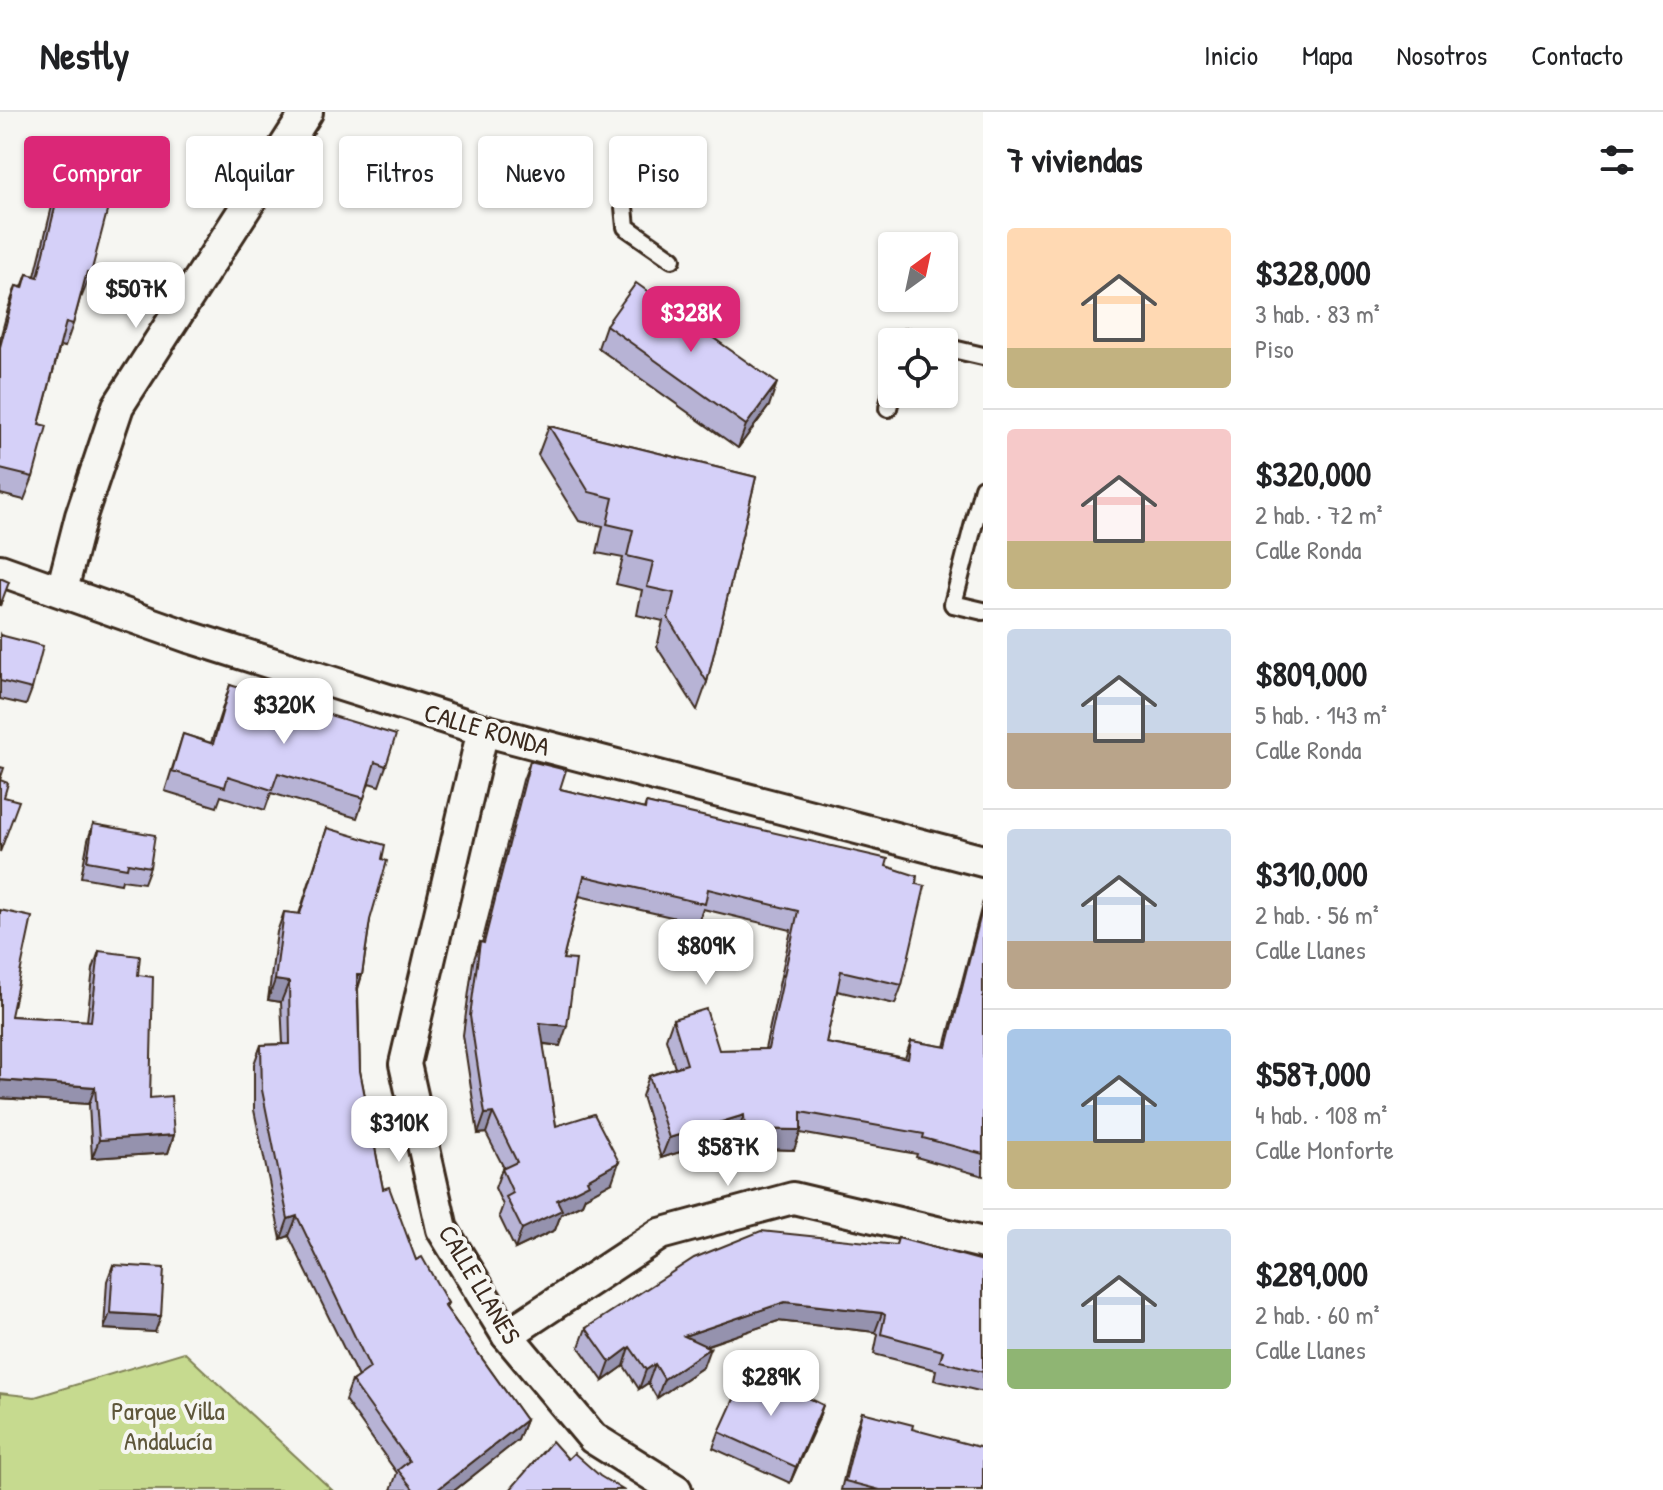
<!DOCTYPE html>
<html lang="es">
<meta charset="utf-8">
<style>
:root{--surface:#fff;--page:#f6f6f6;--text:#202124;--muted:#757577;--line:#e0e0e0;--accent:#db2777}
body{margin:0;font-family:"Patrick Hand",sans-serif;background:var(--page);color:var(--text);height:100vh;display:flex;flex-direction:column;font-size:30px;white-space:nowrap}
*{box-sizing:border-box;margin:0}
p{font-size:26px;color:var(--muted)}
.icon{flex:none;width:44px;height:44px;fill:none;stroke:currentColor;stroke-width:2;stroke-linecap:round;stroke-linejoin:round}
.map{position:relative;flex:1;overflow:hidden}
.side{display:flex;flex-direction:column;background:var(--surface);width:680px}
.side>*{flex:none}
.guide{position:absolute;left:24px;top:24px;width:760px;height:72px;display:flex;gap:16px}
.needle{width:52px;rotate:33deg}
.buttons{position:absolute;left:878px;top:120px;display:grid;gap:16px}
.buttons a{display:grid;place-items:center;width:80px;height:80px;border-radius:8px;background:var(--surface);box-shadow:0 2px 6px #0004;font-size:40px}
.price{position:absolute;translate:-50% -68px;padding:0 18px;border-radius:16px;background:#fff;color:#222;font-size:26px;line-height:52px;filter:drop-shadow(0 2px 4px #0008)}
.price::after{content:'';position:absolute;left:50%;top:48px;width:24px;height:18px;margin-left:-12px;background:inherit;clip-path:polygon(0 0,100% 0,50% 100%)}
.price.active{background:var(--accent);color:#fff}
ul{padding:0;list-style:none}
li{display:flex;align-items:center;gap:24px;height:200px;padding:0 24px}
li+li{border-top:2px solid var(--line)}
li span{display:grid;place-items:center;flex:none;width:224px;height:160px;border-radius:8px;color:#555}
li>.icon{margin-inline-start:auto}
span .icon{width:96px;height:96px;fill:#fffc;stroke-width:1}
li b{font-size:34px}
h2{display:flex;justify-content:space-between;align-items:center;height:96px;padding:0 24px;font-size:34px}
.chip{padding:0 28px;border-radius:8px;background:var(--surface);box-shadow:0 2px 6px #0004;font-size:28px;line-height:72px}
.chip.active{background:var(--accent);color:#fff}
header{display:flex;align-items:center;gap:48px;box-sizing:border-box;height:112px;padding:0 40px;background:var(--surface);border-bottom:2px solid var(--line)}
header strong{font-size:38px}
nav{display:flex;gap:44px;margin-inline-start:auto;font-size:28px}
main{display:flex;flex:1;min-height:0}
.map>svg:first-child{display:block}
</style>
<header>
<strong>Nestly</strong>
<nav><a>Inicio</a><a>Mapa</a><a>Nosotros</a><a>Contacto</a></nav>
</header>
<main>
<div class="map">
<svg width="983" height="1378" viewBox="0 0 983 1378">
<rect width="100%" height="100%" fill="#f6f6f2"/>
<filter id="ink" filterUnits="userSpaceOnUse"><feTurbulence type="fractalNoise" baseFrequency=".0125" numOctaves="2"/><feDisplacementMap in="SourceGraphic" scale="16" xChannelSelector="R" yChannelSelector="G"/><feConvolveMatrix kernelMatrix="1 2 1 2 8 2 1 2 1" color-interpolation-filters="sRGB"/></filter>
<g filter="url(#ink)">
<!-- green -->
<polygon fill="#c6da8f" stroke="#808256" stroke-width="2" points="184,1240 332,1378 0,1378 0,1281 35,1285"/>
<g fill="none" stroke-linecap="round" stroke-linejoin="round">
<defs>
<g id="service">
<polyline points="619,45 626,115 672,147"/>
<polyline points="905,230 906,226 923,230"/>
<polyline points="944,235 983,244"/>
<polyline points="888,296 892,280"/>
<polyline points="983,376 953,492 983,499"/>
</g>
<g id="minor">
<polyline points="0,458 189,525 483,618 983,749"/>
<polyline points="62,478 81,404 118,294 307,0"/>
<polyline points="483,618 405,952 442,1117 507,1223 593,1326 676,1378"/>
<polyline points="507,1223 660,1122 793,1086 983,1131"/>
</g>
</defs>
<!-- service casing -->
<use href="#service" stroke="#3b2a1e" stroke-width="22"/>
<!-- minor casing -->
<use href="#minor" stroke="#3b2a1e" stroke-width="36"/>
<!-- service -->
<use href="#service" stroke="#f6f6f2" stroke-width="16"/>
<!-- minor -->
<use href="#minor" stroke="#f6f6f2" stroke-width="30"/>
</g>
<!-- wall -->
<g fill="#b7b3d5" stroke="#3b2a1e" stroke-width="2">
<polygon points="74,38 91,161 82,184 81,183 73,212 65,235 60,234 39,312 33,365 24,388 0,382 0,227 8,197 16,174 22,175 27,162 35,164 57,74 66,51 69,52"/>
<polygon points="606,213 769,294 738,336 598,236"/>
<polygon points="549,314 756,365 707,570 697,598 657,535 663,509 637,503 642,478 616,472 623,446 597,441 603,414 579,409 538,343"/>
<polygon points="0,523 32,577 26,593 0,587"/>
<polygon points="230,573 386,654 379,674 369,671 357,706 271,681 265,698 221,684 217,695 165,679 183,622 211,631"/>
<polygon points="530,649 560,677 644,697 646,691 886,754 902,873 895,892 837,879 826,931 905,946 911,929 945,935 983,789 983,1064 916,1045 917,1042 800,1021 794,1038 738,1036 737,1022 661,1046 642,984 649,964 675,956 666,927 673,907 719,938 765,937 791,818 703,797 698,811 579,784 563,847 560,934 543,932 556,1014 612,1070 585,1085 582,1092 561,1102 555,1118 515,1137 499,1104 503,1093 495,1076 502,1057 504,1056 486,1021 478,1022 463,923 473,850 480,830 482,831 523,668"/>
<polygon points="93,712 150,755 144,771 122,768 121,772 81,765 88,728"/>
<polygon points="327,716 370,808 362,863 358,877 360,959 383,1077 416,1148 448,1191 446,1196 526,1308 518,1328 455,1378 391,1378 397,1361 345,1288 352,1269 358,1265 289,1124 281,1127 254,998 254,952 261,933 283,932 281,890 268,888 277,820 284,800 299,802"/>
<polygon points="0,798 11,904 87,909 93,857 99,839 138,863 150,986 174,1023 168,1041 92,1046 89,992 0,986"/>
<polygon points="898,1126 983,1149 983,1280 934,1268 936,1258 874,1242 878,1222 875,1220 778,1209 705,1234 703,1255 657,1286 648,1271 639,1277 624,1254 603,1269 579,1235 586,1216 896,1133"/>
<polygon points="113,1153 155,1220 104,1217 107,1169"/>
<polygon points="823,1293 790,1371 713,1336 719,1320"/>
<polygon points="862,1300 912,1317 983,1378 841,1378 855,1319"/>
</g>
<!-- shaded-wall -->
<g fill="#9592ae" stroke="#3b2a1e" stroke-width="2">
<polygon points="777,271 769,294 738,336 746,313"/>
<polygon points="357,863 362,863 355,883"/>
<polygon points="275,868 289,870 281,890 268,888"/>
<polygon points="540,911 567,914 560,934 533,930"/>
<polygon points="0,968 95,975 89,992 0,986"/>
<polygon points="493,1001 486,1021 478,1022 485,1002"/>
<polygon points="744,1003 737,1022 661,1046 669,1026"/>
<polygon points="745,1017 801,1018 794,1038 738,1036"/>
<polygon points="174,1023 168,1041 92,1046 99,1028"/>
<polygon points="619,1050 612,1070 585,1085 582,1092 561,1102 555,1118 515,1137 522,1117 557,1088 587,1068"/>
<polygon points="297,1104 289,1124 281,1127 288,1107"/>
<polygon points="785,1190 882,1201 875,1220 778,1209 677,1243 684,1224"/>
<polygon points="110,1201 161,1204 155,1220 104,1217"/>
<polygon points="630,1235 624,1254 603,1269 610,1250"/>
<polygon points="710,1236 703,1255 657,1286 664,1267"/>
<polygon points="655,1252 648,1271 639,1277 646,1258"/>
<polygon points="823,1293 818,1309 790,1371 796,1355"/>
<polygon points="526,1308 518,1328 455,1378 437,1378"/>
</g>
<!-- building -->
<g fill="#d5d0f8" stroke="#3b2a1e" stroke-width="2">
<polygon points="74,38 116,49 112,65 116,65 91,161 87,160 73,212 66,210 39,312 47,314 33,365 0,357 0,235 16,174 23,176 27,162 38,165 66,51 70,52"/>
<polygon points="636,171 777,271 746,313 606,213"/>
<polygon points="549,314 756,365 707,570 668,506 674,481 647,475 653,450 627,444 633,418 607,412 613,386 589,380"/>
<polygon points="0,466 9,470 0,494"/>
<polygon points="0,523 43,534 32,577 0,569"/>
<polygon points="230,573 396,623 386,654 375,650 364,686 278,661 272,678 228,664 225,675 172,659 183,622 213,632"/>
<polygon points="530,649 566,658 560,677 645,697 646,691 888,747 886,754 917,764 916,772 925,774 902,873 841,859 826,931 908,947 911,929 947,935 983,794 983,1042 923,1026 924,1022 801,1000 801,1018 745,1017 744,1003 669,1026 649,964 687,952 673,907 706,897 719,938 768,937 798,799 708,777 705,792 584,764 563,847 576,848 567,914 540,911 556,1014 594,1002 619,1050 587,1068 589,1072 557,1088 562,1098 522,1117 506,1085 513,1081 502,1057 517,1050 493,1001 485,1002 470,904 480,830 484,831"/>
<polygon points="0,655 4,656 0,668 8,671 4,685 19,689 0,740"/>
<polygon points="93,712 155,723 150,755 128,751 127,756 87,749"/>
<polygon points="327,716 385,733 382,747 387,749 370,808 362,863 357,863 360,959 383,1077 389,1075 416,1148 422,1145 448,1191 444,1193 526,1308 437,1378 414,1378 398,1358 409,1349 352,1269 370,1256 297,1104 288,1107 262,978 261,933 290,932 289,870 275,868 284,800 300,802"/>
<polygon points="0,798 32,805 11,904 91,909 99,839 140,844 138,863 153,865 150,986 171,984 174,1023 99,1028 95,975 0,968"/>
<polygon points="761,1119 896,1133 898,1126 983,1149 983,1260 940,1249 943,1239 881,1222 885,1203 882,1201 785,1190 684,1224 710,1236 664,1267 655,1252 646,1258 630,1235 610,1250 586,1216 694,1146"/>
<polygon points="113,1153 164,1156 161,1204 110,1201"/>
<polygon points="748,1256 823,1293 796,1355 719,1320"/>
<polygon points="862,1300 913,1313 912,1317 983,1336 983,1378 880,1378 845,1369"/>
<polygon points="552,1329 568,1347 574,1341 600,1364 623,1378 510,1378"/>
</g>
</g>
<g text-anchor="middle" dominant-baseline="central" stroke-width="8" stroke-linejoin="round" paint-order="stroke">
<!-- street labels -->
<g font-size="26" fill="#3b2a1e" stroke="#f6f6f2">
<text transform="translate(487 617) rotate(16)">CALLE RONDA</text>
<text transform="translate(480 1172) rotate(59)">CALLE LLANES</text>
</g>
<!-- park labels -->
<g font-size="26" fill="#5e563a" stroke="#f6f6f2">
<text x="168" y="1298">Parque Villa<tspan x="168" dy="30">Andalucía</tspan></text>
</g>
</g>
</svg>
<div class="buttons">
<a><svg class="needle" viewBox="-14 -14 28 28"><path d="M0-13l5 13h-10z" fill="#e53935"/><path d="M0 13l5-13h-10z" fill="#757577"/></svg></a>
<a><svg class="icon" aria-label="locate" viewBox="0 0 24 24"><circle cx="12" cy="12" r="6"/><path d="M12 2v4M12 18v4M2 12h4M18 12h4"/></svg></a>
</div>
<b class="price" style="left:136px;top:218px">$507K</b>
<b class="price active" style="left:691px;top:242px">$328K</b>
<b class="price" style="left:284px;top:634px">$320K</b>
<b class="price" style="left:706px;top:875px">$809K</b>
<b class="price" style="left:399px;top:1052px">$310K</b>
<b class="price" style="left:728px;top:1076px">$587K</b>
<b class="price" style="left:771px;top:1306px">$289K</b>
<div class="guide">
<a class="chip active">Comprar</a>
<a class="chip">Alquilar</a>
<a class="chip">Filtros</a>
<a class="chip">Nuevo</a>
<a class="chip">Piso</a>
</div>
</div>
<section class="side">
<h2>7 viviendas<svg class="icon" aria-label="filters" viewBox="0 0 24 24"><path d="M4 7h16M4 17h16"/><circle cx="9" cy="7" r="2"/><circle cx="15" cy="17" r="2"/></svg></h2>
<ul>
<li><span style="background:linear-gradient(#ffd9b3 75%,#c2b280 0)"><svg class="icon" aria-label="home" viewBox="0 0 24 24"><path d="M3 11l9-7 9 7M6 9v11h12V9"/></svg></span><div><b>$328,000</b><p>3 hab. · 83 m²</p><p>Piso</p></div></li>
<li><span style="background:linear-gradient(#f6c9c9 70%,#c2b280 0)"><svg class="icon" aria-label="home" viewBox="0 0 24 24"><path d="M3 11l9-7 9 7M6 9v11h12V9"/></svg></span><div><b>$320,000</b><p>2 hab. · 72 m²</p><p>Calle Ronda</p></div></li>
<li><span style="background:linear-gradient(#c9d6e8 65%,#b9a48a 0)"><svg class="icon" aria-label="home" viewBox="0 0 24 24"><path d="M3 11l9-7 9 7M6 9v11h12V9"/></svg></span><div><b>$809,000</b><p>5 hab. · 143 m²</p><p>Calle Ronda</p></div></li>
<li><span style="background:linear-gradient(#c9d6e8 70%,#b9a48a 0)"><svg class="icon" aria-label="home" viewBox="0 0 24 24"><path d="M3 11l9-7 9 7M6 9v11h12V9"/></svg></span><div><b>$310,000</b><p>2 hab. · 56 m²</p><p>Calle Llanes</p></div></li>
<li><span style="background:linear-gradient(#a9c7e8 70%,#c2b280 0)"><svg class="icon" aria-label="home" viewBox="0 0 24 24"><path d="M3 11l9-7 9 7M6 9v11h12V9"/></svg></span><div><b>$587,000</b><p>4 hab. · 108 m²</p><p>Calle Monforte</p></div></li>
<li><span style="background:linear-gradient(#c9d6e8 75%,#8fb573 0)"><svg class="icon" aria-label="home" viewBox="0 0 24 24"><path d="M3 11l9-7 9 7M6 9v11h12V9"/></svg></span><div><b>$289,000</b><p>2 hab. · 60 m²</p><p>Calle Llanes</p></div></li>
</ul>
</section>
</main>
